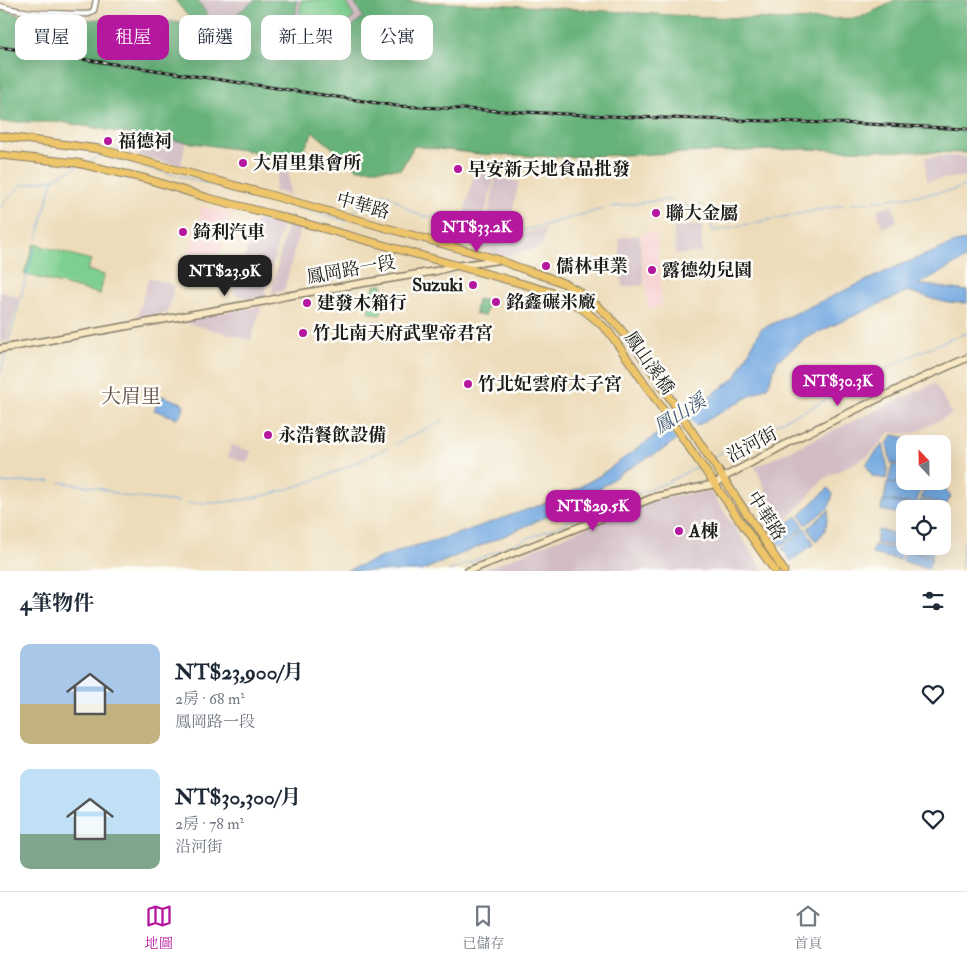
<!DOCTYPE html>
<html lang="zh-TW">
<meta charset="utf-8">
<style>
:root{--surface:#fff;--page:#f2f2f3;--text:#1f2937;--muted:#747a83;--line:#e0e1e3;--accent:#b5179e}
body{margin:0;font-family:"IM FELL Double Pica","Noto Serif TC",serif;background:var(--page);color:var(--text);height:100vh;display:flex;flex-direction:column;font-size:19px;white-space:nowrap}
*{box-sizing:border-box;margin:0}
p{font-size:16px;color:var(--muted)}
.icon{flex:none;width:28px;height:28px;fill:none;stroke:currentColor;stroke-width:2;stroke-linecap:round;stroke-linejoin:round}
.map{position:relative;height:571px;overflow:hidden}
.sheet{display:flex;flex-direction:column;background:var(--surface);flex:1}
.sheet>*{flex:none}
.guide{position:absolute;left:15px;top:15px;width:500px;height:45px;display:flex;gap:10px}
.needle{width:32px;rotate:338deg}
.buttons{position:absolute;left:896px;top:435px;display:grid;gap:10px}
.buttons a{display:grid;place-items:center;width:55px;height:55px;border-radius:10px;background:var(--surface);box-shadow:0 5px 20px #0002;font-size:25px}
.price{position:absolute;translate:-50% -42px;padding:0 11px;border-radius:10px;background:var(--accent);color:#fff;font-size:16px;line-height:32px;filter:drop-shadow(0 1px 2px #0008)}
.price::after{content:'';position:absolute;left:50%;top:30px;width:15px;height:11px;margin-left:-8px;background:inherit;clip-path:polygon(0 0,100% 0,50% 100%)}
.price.current{background:#222;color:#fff}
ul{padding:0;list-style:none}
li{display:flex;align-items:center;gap:15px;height:125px;padding:0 20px}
li span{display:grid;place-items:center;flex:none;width:140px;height:100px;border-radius:10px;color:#555}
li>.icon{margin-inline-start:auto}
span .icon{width:60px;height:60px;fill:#fffc;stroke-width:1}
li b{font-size:21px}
h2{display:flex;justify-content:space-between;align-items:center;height:60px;padding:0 20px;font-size:21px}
.tag{padding:0 18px;border-radius:10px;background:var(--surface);box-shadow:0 5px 20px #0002;font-size:18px;line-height:45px}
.tag.current{background:var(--accent);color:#fff}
.tabs{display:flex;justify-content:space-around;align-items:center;height:70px;border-top:1px solid var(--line);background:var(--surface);font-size:14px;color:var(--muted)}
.tabs a{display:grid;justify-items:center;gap:2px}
.tabs .current{color:var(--accent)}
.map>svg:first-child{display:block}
</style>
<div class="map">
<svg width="967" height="571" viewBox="0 0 967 571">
<rect width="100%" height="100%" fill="#fdfcf7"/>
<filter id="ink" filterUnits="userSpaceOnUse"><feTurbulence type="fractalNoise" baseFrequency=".02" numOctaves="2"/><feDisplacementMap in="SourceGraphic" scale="10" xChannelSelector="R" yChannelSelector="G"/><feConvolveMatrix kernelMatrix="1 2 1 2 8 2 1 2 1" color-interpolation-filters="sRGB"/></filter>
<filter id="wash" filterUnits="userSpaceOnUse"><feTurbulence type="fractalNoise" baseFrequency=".0096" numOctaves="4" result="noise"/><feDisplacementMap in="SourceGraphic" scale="20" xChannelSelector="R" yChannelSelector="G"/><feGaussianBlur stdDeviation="1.12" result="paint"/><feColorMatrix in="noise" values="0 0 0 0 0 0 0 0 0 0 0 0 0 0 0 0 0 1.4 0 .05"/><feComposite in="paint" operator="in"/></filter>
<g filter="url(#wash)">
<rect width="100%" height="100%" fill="#eddcb9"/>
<!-- built -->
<g fill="#f7cfd0">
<polygon points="202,206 230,214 211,284 183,276"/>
<polygon points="656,232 662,306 648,309 640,235"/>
</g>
<!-- industrial -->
<g fill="#d2bdc5">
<polygon points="198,0 255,0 230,18 209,18"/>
<polygon points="297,0 353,0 363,17 324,51 294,45"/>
<polygon points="187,136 181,166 116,150 117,140 132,137"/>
<polygon points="944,156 967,157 967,176 927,181 925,157"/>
<polygon points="282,158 288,160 290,195 274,191"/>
<polygon points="478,158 498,163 484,219 464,214"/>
<polygon points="496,176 519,182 506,238 545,228 542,247 503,256 481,249"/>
<polygon points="892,205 897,221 882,228 877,209"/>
<polygon points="257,219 283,224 264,297 251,300 233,293"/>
<polygon points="702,224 702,253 675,254 674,228"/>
<polygon points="287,225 300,229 284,291 271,293"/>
<polygon points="639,235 644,285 622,287 619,238"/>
<polygon points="149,277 174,286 168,313 137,318"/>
<polygon points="0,292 19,297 6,341 0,343"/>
<polygon points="261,306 251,340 179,321"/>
<polygon points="935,383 952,414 912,434 890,432 868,456 825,478 782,525 755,467"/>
<polygon points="231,445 251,451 248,463 228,457"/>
<polygon points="710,491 764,571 481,571 657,498"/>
</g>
<!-- green -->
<g fill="#7dcf90" stroke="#4c7656">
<polygon points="301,0 344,0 354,17 321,45 297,42"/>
<polygon points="34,244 91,260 87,270 104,275 100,294 24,274"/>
<polygon points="383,284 382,310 380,315 368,312 374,286"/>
</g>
<!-- forest -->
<g fill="#66b27a" stroke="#41674b">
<polygon points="175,0 198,0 209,18 230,19 255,0 297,0 294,45 324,51 363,17 353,0 510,5 688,16 791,20 859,18 889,4 893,0 967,0 967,153 805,149 560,157 480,154 414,146 401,169 358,169 313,132 300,158 135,135 61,122 0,122 0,9 48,24 128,16 195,25"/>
<polygon points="477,299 488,301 485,316 475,314"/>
</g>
<!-- water -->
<g fill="#73a9e1" stroke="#48627e">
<polygon points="967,240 967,258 918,284 967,291 967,303 943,302 908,291 806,338 777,361 768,386 700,424 662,450 624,471 584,500 506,535 421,571 345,571 401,550 457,534 560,498 599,476 735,378 761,329 900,265 960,241"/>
<polygon points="163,396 182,403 184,406 181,415 176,418 154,410 159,398"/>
<polygon points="893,435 908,438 908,444 905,444 905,464 891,463 887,444"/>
<polygon points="883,444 888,470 886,479 872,476 866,464"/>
<polygon points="892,465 905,466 905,481 922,481 922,484 888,482"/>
<polygon points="927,481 938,481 951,496 946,505 921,498"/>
<polygon points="887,483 921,487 916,504 884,500"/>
<polygon points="828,488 833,494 829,507 806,525 800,515"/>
<polygon points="883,500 914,506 914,509 905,509 905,515 881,510"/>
<polygon points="920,500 946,507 943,519 942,509 918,509"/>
<polygon points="829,510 825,531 816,541 808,528"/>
<polygon points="797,516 804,527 781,546 773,535"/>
<polygon points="805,528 814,544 791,561 782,548"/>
<polygon points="878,530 905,535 904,548 876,543"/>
<polygon points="874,545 903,550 900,560 872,554"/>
<polygon points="907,546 934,546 932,556 907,549"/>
<polygon points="906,550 932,558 928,569 903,561"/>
</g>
<!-- pier -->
<polygon fill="#eddcb9" points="685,411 697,428 678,443 666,425"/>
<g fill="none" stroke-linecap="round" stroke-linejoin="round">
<!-- stream -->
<g stroke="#73a9e1" stroke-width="1">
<polyline points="86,163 101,155 347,221"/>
<polyline points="853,204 950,191 967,185"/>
<path d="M611 207 670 199C682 208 689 206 703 205"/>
<polyline points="0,208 21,185 53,179 78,166"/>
<polyline points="351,216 359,206 382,194 388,195 394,198 411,211 422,216 438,217 453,227 467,227"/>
<polyline points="710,216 710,207"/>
<polyline points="711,223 713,231 843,205"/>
<polyline points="511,234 603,209"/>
<polyline points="37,239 53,180"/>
<polyline points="8,343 35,246"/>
<polyline points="0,374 6,352"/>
<polyline points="395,444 444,420"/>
<path d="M712 458C746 437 782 421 818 404 867 379 915 351 967 333"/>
<polyline points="60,482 95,487 129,497 180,502"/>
<polyline points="0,483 51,481"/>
<path d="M188 503C258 506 325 479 387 448"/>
<polyline points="962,567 963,545 967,539"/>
<polyline points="449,571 614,503 668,482 698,466"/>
</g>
</g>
</g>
<g filter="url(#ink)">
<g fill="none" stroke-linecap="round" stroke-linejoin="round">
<defs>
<path id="street" d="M0 6C29 15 59 13 89 14L94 10 96 0"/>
<g id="secondary">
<polyline points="0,349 266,301 286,296 436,271 455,266 499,260"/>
<polyline points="468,571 655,497 715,484 728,475 801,436 911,383 967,358"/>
</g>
<g id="primary">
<path d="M0 136 99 149 270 195 500 260C527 273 556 276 581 293 627 325 655 377 686 422 719 472 752 521 784 571"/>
<path d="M0 155 77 163 147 179 208 198 275 215 534 287C542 290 552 292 561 296 580 305 595 318 609 332L775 571"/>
</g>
</defs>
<!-- street casing -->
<use href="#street" stroke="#847c6a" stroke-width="7"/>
<!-- secondary casing -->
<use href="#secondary" stroke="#847c6a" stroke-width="9"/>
<!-- primary casing -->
<use href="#primary" stroke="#847c6a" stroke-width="9"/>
<!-- street -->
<use href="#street" stroke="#fff" stroke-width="4.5"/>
<!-- secondary -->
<use href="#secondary" stroke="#f8e8c3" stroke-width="6"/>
<!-- primary -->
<use href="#primary" stroke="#eec569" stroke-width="7"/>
<defs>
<polyline id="rail" points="0,47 397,106 631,117 867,124 967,129"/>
</defs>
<!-- rail casing -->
<use href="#rail" stroke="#1c1c1c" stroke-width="3"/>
<!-- rail -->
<use href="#rail" stroke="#fdfcf7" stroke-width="1" stroke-dasharray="4" stroke-linecap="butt"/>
</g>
</g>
<!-- markers -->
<g fill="#b5179e" stroke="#fdfcf7" stroke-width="2">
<circle cx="108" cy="141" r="5"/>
<circle cx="243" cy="163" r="5"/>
<circle cx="458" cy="169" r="5"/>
<circle cx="656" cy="213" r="5"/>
<circle cx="183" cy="232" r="5"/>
<circle cx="546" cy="266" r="5"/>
<circle cx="652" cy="270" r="5"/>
<circle cx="473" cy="285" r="5"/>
<circle cx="496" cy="302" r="5"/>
<circle cx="307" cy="303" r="5"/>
<circle cx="303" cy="333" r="5"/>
<circle cx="468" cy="384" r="5"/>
<circle cx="268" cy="435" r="5"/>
<circle cx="679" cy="531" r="5"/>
</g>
<g text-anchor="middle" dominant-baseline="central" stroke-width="5" stroke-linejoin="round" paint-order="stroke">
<!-- poi labels -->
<g font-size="18" font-weight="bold" fill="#1c1c1c" stroke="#fdfcf7" text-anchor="start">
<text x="118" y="141">福德祠</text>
<text x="253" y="163">大眉里集會所</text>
<text x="468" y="169">早安新天地食品批發</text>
<text x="666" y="213">聯大金屬</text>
<text x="193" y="232">錡利汽車</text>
<text x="556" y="266">儒林車業</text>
<text x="662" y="270">露德幼兒園</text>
<text x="463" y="285" text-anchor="end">Suzuki</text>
<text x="506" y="302">銘鑫碾米廠</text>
<text x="317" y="303">建發木箱行</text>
<text x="313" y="333">竹北南天府武聖帝君宮</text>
<text x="478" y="384">竹北妃雲府太子宮</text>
<text x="278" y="435">永浩餐飲設備</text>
<text x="689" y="531">A棟</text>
</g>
<!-- street labels -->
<g font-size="18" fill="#1c1c1c" stroke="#fdfcf7">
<text transform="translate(363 206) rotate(15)">中華路</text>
<text transform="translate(351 270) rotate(-10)">鳳岡路一段</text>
<text transform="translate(649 363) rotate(55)">鳳山溪橋</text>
<text transform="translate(752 445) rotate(-28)">沿河街</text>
<text transform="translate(766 516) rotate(57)">中華路</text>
</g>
<!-- water labels -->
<g font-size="19" font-style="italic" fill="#435b75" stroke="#fdfcf7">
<text transform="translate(680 414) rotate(-32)">鳳山溪</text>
</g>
<!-- quarter labels -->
<g font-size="20" fill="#614b45" stroke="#fdfcf7">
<text x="131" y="396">大眉里</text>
</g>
</g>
</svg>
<div class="buttons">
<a><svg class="needle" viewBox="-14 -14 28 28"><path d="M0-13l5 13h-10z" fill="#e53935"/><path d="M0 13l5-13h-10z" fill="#747a83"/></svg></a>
<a><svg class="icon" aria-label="locate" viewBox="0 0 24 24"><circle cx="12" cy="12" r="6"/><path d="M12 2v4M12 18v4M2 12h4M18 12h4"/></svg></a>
</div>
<b class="price" style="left:477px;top:253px">NT$33.2K</b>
<b class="price current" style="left:225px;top:297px">NT$23.9K</b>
<b class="price" style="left:838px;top:407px">NT$30.3K</b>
<b class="price" style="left:593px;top:532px">NT$29.5K</b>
<div class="guide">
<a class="tag">買屋</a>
<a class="tag current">租屋</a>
<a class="tag">篩選</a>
<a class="tag">新上架</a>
<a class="tag">公寓</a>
</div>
</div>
<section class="sheet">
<h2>4筆物件<svg class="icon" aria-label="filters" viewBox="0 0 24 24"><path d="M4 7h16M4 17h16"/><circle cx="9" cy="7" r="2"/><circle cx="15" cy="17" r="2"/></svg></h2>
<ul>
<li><span style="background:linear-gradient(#a9c7e8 60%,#c2b280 0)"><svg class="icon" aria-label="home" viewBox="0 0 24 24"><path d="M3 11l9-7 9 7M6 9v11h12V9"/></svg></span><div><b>NT$23,900/月</b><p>2房 · 68 m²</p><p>鳳岡路一段</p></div><svg class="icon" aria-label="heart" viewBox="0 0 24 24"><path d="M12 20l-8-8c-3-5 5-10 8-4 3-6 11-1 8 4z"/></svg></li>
<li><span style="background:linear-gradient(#bfe0f5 65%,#7fa58c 0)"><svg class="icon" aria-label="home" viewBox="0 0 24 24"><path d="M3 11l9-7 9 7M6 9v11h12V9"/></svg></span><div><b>NT$30,300/月</b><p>2房 · 78 m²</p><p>沿河街</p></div><svg class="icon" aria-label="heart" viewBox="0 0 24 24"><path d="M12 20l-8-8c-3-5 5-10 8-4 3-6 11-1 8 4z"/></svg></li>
</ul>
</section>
<nav class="tabs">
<a class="current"><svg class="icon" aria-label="map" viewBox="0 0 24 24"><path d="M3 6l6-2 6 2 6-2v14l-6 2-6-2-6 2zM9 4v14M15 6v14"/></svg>地圖</a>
<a><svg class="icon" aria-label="saved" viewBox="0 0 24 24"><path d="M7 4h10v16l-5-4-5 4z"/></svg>已儲存</a>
<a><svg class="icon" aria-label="home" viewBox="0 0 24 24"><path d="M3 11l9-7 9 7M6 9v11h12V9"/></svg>首頁</a>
</nav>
